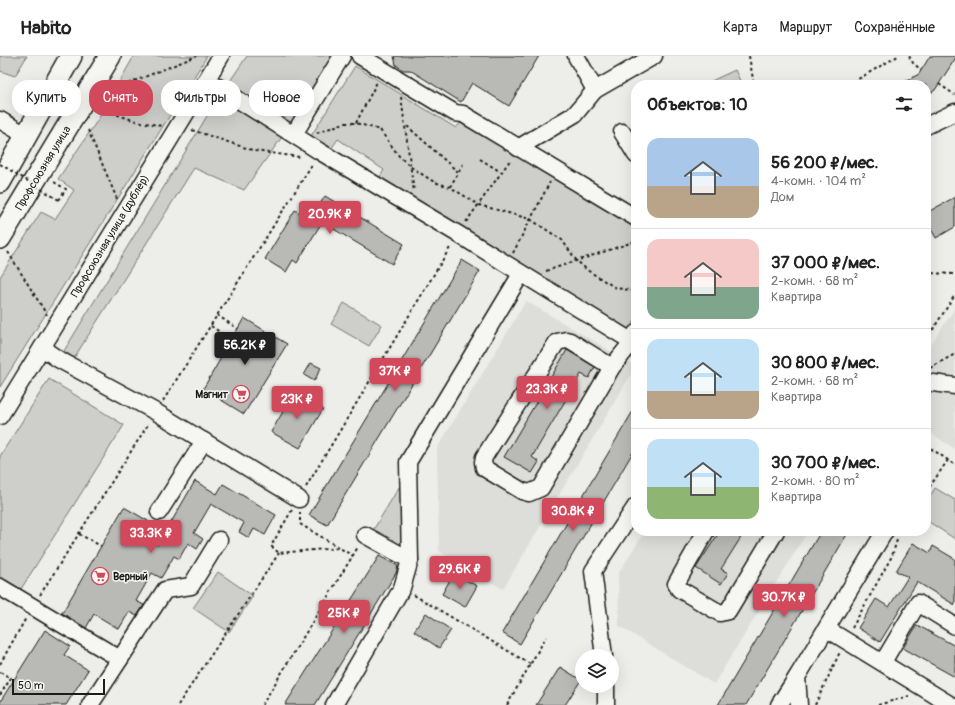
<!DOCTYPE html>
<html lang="ru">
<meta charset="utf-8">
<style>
:root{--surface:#fff;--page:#f6f6f6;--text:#222;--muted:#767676;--line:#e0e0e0;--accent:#d1495b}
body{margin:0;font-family:Pangolin,sans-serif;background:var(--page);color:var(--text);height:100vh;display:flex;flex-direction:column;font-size:15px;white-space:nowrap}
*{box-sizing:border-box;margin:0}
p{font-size:13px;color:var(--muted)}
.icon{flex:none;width:22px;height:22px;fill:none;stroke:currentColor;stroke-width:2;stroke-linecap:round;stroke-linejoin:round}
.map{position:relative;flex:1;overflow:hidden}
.sheet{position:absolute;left:631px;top:24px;width:300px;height:456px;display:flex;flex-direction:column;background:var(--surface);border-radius:16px;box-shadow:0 4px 16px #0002}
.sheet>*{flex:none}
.banner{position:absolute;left:12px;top:24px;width:380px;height:36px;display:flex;gap:8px}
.buttons{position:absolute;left:575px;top:593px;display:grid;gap:8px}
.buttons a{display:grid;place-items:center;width:44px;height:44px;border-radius:50%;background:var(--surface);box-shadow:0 4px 16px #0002;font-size:20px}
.scale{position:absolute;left:12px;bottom:10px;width:93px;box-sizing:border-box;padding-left:4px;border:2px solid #1c1c1c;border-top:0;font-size:11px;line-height:14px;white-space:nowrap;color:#1c1c1c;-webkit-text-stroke:3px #f6f6f2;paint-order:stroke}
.price{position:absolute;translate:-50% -34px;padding:0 9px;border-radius:4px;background:var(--accent);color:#fff;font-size:13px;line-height:26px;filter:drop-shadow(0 1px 2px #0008)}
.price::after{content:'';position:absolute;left:50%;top:24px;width:12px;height:9px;margin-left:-6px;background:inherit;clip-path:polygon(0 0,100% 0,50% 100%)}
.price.active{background:#222;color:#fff}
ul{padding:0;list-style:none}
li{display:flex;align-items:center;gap:12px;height:100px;padding:0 16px}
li+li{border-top:1px solid var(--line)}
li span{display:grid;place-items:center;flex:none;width:112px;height:80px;border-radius:12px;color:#555}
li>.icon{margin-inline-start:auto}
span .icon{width:48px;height:48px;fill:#fffc;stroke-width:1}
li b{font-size:17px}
h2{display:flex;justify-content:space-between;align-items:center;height:48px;padding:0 16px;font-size:17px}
.tag{padding:0 14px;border-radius:16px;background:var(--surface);box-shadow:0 4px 16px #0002;font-size:14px;line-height:36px}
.tag.active{background:var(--accent);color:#fff}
header{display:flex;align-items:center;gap:24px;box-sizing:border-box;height:56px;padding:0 20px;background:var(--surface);border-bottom:1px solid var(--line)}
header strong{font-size:19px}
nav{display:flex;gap:22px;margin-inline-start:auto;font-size:14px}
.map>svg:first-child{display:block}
</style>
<header>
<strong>Habito</strong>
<nav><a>Карта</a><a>Маршрут</a><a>Сохранённые</a></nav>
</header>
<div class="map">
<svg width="955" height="649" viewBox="0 0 955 649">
<rect width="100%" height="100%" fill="#edede9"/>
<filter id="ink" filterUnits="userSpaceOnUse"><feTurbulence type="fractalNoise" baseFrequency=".025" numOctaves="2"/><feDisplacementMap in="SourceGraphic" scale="8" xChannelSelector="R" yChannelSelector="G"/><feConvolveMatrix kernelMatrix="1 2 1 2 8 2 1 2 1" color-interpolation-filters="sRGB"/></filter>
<g filter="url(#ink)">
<!-- built -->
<g fill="#ddddda">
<polygon points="526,245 636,310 503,533 439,495 437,393"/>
<polygon points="955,252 955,393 926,374 926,296"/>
<polygon points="645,475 808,475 714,628 619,570 618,518"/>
</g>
<!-- green -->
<g fill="#cececb" stroke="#757574">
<polygon points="0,0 27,0 15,20 0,15"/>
<polygon points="134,0 207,0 0,331 0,221 41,156 55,163 74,134 58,123 99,62"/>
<polygon points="247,0 335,0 291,68 228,28"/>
<polygon points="355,10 456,72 461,66 636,171 636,262 630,274 378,124 384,114 338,83 331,93 311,80"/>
<polygon points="735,14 742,29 705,29 705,28"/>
<polygon points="218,42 282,81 244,134 194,112 74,302 64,295"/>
<polygon points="344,247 382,269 369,290 331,268"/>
<polygon points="49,323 124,369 21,533 0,521 0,400"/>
<polygon points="404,423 404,495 372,476"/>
<polygon points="935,432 955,444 955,483 926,464 926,447"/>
<polygon points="218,516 253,540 229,576 193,552"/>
</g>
<!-- building -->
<g fill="#b9b9b6" stroke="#1c1c1c">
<polygon points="394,0 539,0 509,50 472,27 461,46 410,14 403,14 396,9"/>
<polygon points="930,0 955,0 955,3 935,34 926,40 926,29 899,29 919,18"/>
<polygon points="325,140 404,188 392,208 322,166 297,207 293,204 286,216 265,203 295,154 311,163"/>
<polygon points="955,141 955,171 936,182 926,163 926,157"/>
<polygon points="462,204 480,215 327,469 309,459"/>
<polygon points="244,262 287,288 244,358 203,333"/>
<polygon points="567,294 595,311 589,322 581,318 532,401 539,406 532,417 504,401"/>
<polygon points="311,307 321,312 314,325 304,319"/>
<polygon points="294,337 323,353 300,392 271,376"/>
<polygon points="636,350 636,391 520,588 502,577"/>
<polygon points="195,425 217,438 223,428 276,459 265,479 254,473 249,482 239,476 244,467 211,448 194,477 203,483 197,493 188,487 179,503 174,500 161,522 152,517 136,545 144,549 137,560 129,556 119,573 94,558 86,572 62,557 124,451 148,465 140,479 158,489"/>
<polygon points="720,475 745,475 721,513 728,517 721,528 696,512"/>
<polygon points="821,475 849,475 746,649 718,649"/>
<polygon points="913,487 930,497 933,490 955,503 955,549 917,526 880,586 858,572 876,543 889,551 908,521 896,515"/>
<polygon points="379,500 398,510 396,517 315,649 285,649"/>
<polygon points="454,517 477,530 465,551 442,538"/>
<polygon points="426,557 451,574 439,592 414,575"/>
<polygon points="917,569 955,590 955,621 903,592"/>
<polygon points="45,574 70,590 64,599 88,614 66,649 0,649 0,646"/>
<polygon points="560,611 581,624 565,649 536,649"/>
</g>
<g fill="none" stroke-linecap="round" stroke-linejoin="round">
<defs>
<g id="minor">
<polyline points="360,0 455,57 463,58 636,162"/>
<polyline points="576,0 595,34"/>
<polyline points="207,24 319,95 458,178 636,288"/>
<polyline points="0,64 27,80"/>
<polyline points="926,70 955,56"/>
<polyline points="622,76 636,99"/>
<polyline points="294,78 342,0"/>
<polyline points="518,92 575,58 595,34 654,0"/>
<polyline points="42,292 58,303 156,356 299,443"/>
<polyline points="612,311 570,285 566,284 557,286 484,401 483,406 484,412 522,435 529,437 541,432 612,311 632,286 636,277"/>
<polyline points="926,326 955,330"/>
<polyline points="0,360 221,0"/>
<polyline points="159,456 204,385"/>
<polyline points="706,475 676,528 679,533 720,557 728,555 776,475"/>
<polyline points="365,479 410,504"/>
<polyline points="0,531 120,603 165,534 191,530 219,484"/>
<polyline points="827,573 951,649"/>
<polyline points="604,600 593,515 636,450"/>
<polyline points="883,606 918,547 955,570"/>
<polyline points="606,630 606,649"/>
<polyline points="90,649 120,603"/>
<polyline points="334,649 402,532 410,504 408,406 521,218"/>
<polyline points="779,649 797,621"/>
<polyline points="799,649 797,621 885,475"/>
</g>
<g id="major">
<polyline points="0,126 71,0"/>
<polyline points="0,182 110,0"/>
</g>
</defs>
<!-- minor casing -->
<use href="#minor" stroke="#1c1c1c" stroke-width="19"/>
<!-- major casing -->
<use href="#major" stroke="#1c1c1c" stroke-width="24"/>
<!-- path -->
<g stroke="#1c1c1c" stroke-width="2" stroke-dasharray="3 3" stroke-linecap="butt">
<polyline points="749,0 754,29"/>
<polyline points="909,0 913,7 921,14"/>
<polyline points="939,28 955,39"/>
<polyline points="848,29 898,0"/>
<polyline points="112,34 197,0"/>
<polyline points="401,41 414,136"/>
<polyline points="100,53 136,65 162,70"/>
<polyline points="356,67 377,26"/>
<polyline points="407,70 458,116"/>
<polyline points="88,74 117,143"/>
<polyline points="192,74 255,95 300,101"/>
<polyline points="317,77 344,67 356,67 380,74 399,100 411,111 434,126 450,131 479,149 530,163 562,184 576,204 587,214 616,232 636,235"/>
<polyline points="480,103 501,116"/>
<polyline points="54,126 66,133 59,144"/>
<polyline points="450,131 463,108"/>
<polyline points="466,166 511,103"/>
<polyline points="8,196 47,259"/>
<polyline points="513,197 550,126"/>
<polyline points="546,215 636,185"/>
<polyline points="926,217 955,218"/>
<polyline points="217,259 238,273"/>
<polyline points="926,267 932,275"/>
<polyline points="211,270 231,284"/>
<polyline points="926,284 955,239"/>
<polyline points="930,312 955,298"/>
<polyline points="163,345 313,107"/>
<polyline points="926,389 955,409"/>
<polyline points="306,431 451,190"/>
<polyline points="926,436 948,404"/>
<polyline points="292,454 271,490 279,497 339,492"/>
<polyline points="300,456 300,468 353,500"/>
<polyline points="79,478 101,490"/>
<polyline points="40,539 149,367"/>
<polyline points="414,539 530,608"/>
<polyline points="852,572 892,500 897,484"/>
<polyline points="0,608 26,562"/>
<polyline points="0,616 11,622 0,639"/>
<polyline points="0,644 1,645"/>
<polyline points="178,649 279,497"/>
<polyline points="262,649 358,491"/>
<polyline points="507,649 546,581"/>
<polyline points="815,649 840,596"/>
<polyline points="878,649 909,640"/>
</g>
<!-- minor -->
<use href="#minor" stroke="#f6f6f2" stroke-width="16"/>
<!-- major -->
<use href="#major" stroke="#f6f6f2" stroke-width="21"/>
<!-- path-bridge -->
<polyline stroke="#1c1c1c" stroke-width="2" stroke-dasharray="3 3" stroke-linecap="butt" points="0,108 59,144"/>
</g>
</g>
<!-- icons -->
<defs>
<symbol id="supermarket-ring" viewBox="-11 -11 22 22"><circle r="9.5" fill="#f6f6f2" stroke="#d1495b" stroke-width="1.5"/><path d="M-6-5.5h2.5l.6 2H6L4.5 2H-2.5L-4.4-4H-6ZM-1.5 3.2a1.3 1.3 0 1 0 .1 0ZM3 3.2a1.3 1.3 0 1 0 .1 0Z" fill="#d1495b"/></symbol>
</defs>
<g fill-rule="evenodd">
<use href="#supermarket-ring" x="231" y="328" width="20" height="20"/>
<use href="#supermarket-ring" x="90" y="510" width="20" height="20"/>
</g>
<g text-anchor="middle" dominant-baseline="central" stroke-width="3" stroke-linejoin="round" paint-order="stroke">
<!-- street labels -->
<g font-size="11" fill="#1c1c1c" stroke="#f6f6f2">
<text transform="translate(43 112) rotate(-59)">Профсоюзная улица</text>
<text transform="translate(110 180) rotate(-59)">Профсоюзная улица (дублёр)</text>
</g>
<!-- poi labels -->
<g font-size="11" font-weight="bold" fill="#1c1c1c" stroke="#f6f6f2" text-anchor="end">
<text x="228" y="338">Магнит</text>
<text x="113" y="520" text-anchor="start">Верный</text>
</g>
</g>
</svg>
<div class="buttons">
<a><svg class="icon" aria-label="layers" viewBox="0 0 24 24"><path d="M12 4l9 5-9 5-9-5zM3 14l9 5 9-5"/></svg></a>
</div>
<div class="scale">50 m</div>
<b class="price" style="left:330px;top:179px">20.9K ₽</b>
<b class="price active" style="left:245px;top:310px">56.2K ₽</b>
<b class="price" style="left:395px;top:336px">37K ₽</b>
<b class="price" style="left:547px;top:354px">23.3K ₽</b>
<b class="price" style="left:297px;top:364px">23K ₽</b>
<b class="price" style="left:573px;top:476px">30.8K ₽</b>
<b class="price" style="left:151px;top:498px">33.3K ₽</b>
<b class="price" style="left:460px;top:534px">29.6K ₽</b>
<b class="price" style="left:784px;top:562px">30.7K ₽</b>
<b class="price" style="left:344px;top:578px">25K ₽</b>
<div class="banner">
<a class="tag">Купить</a>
<a class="tag active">Снять</a>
<a class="tag">Фильтры</a>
<a class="tag">Новое</a>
</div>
<section class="sheet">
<h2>Объектов: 10<svg class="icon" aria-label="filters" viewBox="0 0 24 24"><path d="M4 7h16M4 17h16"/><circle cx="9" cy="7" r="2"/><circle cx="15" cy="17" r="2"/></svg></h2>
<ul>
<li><span style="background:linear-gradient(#a9c7e8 60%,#b9a48a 0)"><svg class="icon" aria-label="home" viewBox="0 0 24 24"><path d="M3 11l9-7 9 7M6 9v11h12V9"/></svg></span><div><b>56 200 ₽/мес.</b><p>4-комн. · 104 m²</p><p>Дом</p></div></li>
<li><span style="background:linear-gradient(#f6c9c9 60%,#7fa58c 0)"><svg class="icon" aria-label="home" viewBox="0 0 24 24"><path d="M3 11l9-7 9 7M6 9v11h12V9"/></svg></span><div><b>37 000 ₽/мес.</b><p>2-комн. · 68 m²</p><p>Квартира</p></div></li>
<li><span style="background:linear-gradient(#bfe0f5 65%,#b9a48a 0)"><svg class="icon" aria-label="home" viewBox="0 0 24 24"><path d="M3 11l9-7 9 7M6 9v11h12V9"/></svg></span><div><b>30 800 ₽/мес.</b><p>2-комн. · 68 m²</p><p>Квартира</p></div></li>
<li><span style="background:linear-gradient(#bfe0f5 60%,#8fb573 0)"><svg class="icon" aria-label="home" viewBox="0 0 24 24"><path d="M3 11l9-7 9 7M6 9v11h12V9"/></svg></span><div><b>30 700 ₽/мес.</b><p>2-комн. · 80 m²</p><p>Квартира</p></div></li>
</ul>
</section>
</div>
